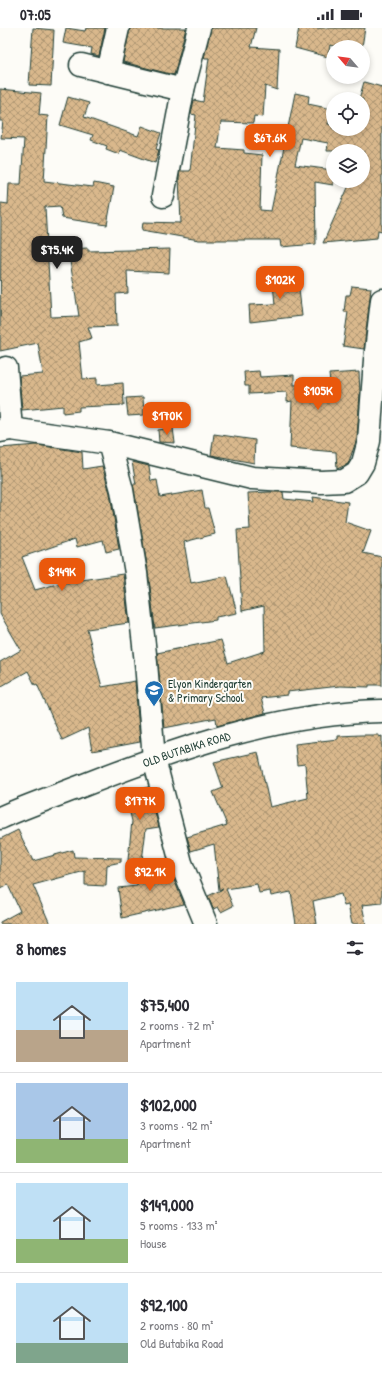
<!DOCTYPE html>
<meta charset="utf-8">
<style>
:root{--surface:#fff;--page:#f2f2f3;--text:#2b2b33;--muted:#7c7c81;--line:#e1e1e2;--accent:#ea580c}
body{margin:0;font-family:"Patrick Hand",sans-serif;background:var(--page);color:var(--text);height:100vh;display:flex;flex-direction:column;font-size:15px;white-space:nowrap}
*{box-sizing:border-box;margin:0}
p{font-size:13px;color:var(--muted)}
.icon{flex:none;width:22px;height:22px;fill:none;stroke:currentColor;stroke-width:2;stroke-linecap:round;stroke-linejoin:round}
.map{position:relative;height:896px;overflow:hidden}
.panel{display:flex;flex-direction:column;background:var(--surface);flex:1}
.panel>*{flex:none}
.needle{width:26px;rotate:298deg}
.controls{position:absolute;left:326px;top:12px;display:grid;gap:8px}
.controls a{display:grid;place-items:center;width:44px;height:44px;border-radius:50%;background:var(--surface);box-shadow:0 2px 6px #0003;font-size:20px}
.price{position:absolute;translate:-50% -34px;padding:0 9px;border-radius:8px;background:var(--accent);color:#fff;font-size:13px;line-height:26px;filter:drop-shadow(0 1px 2px #0008)}
.price::after{content:'';position:absolute;left:50%;top:24px;width:12px;height:9px;margin-left:-6px;background:inherit;clip-path:polygon(0 0,100% 0,50% 100%)}
.price.active{background:#222;color:#fff}
ul{padding:0;list-style:none}
li{display:flex;align-items:center;gap:12px;height:100px;padding:0 16px}
li+li{border-top:1px solid var(--line)}
li span{display:grid;place-items:center;flex:none;width:112px;height:80px;border-radius:0px;color:#555}
li>.icon{margin-inline-start:auto}
span .icon{width:48px;height:48px;fill:#fffc;stroke-width:1}
li b{font-size:17px}
h2{display:flex;justify-content:space-between;align-items:center;height:48px;padding:0 16px;font-size:17px}
.status{display:flex;justify-content:space-between;align-items:center;height:28px;padding:0 20px;background:var(--surface);direction:ltr}
.status svg{height:11px;fill:currentColor}
.map>svg:first-child{display:block}
</style>
<div class="status"><b>07:05</b><svg viewBox="0 0 49 12"><path d="M0 12V9h3v3zM5 12V6h3v6zM10 12V3h3v9zM15 12V0h3v12zM26 1h20v11H26zM47 4h2v5h-2z"/></svg></div>
<div class="map">
<svg width="382" height="896" viewBox="0 0 382 896">
<defs>
<pattern id="building-cross-hatch" width="8" height="8" patternUnits="userSpaceOnUse"><rect width="8" height="8" fill="#d9b88c"/><path d="M0 0l8 8M0 8l8-8" fill="none" stroke="#af9773"/></pattern>
</defs>
<rect width="100%" height="100%" fill="#fdfcf7"/>
<filter id="ink" filterUnits="userSpaceOnUse"><feTurbulence type="fractalNoise" baseFrequency=".025" numOctaves="2"/><feDisplacementMap in="SourceGraphic" scale="8" xChannelSelector="R" yChannelSelector="G"/><feConvolveMatrix kernelMatrix="1 2 1 2 8 2 1 2 1" color-interpolation-filters="sRGB"/></filter>
<g filter="url(#ink)">
<!-- building -->
<g fill="url(#building-cross-hatch)" stroke="#1f3d34">
<polygon points="33,0 54,2 51,58 29,57"/>
<polygon points="66,0 85,3 86,0 105,0 99,28 91,26 92,20 63,15"/>
<polygon points="130,0 186,0 174,47 123,34"/>
<polygon points="211,0 256,0 251,19 279,21 277,62 265,58 263,89 254,88 253,95 221,94 217,120 244,122 244,125 262,127 260,182 271,183 295,65 309,68 308,76 332,81 328,96 333,97 333,101 363,101 363,71 359,71 364,54 382,59 382,203 378,202 377,210 323,215 351,153 363,153 363,123 327,123 328,115 301,110 295,137 333,142 333,157 315,154 316,216 281,219 280,212 199,212 142,202 143,194 181,195 179,149 180,143 190,143 196,87 191,86 194,72 203,74 209,30 204,30"/>
<polygon points="299,0 365,0 362,19 339,19 330,17 328,29 295,20"/>
<polygon points="0,61 41,65 39,87 48,88 44,153 93,159 94,155 114,159 107,197 62,190 60,178 45,179 51,289 79,288 68,221 88,220 88,223 170,221 169,245 127,243 128,265 116,266 117,298 88,299 92,310 79,314 83,351 97,350 97,357 123,355 124,377 79,379 79,383 63,385 63,378 22,382 19,348 43,346 38,315 0,323 1,175 8,176 9,156 21,156 24,111 1,110 3,93 0,93"/>
<polygon points="68,69 89,75 84,89 138,108 142,98 161,105 156,121 159,122 155,135 120,122 119,126 106,121 107,118 91,112 93,107 60,97"/>
<polygon points="297,243 302,288 250,294 249,277 275,276 272,246"/>
<polygon points="352,258 371,260 364,321 343,318 348,284 344,284 346,267 350,267"/>
<polygon points="259,343 260,349 294,347 294,357 330,355 329,346 359,344 360,366 357,411 348,436 337,441 336,424 290,420 292,373 287,374 287,364 249,366 249,358 245,358 244,344"/>
<polygon points="143,369 144,387 128,388 126,370"/>
<polygon points="173,400 175,415 159,414 158,402"/>
<polygon points="214,406 255,412 254,435 211,427"/>
<polygon points="37,417 82,424 83,441 102,438 110,465 119,521 106,524 103,512 77,519 75,511 22,529 35,562 61,555 123,546 129,595 87,601 102,659 135,653 140,714 92,723 88,700 62,712 37,656 35,657 28,643 0,659 0,634 21,622 0,586 0,420"/>
<polygon points="132,434 149,438 151,453 157,452 160,469 202,462 205,480 208,480 215,506 184,514 191,555 227,548 237,585 216,589 216,592 155,600 148,543 133,456 136,456"/>
<polygon points="269,464 283,464 284,471 314,474 313,469 348,474 345,494 371,503 363,525 382,529 382,657 369,657 369,659 340,658 287,664 287,667 261,670 265,685 217,698 216,690 164,700 157,625 221,612 228,635 265,623 264,578 242,583 237,502 250,501 248,465"/>
<polygon points="361,707 379,707 379,709 382,708 382,875 362,877 366,896 352,896 348,877 344,878 341,866 313,873 317,896 296,896 291,864 271,868 270,863 259,865 257,856 226,861 233,878 221,884 218,879 213,881 208,868 223,861 219,862 214,816 191,823 187,809 227,797 213,764 223,760 214,734 258,724 270,779 308,770 305,736 297,737 295,716 338,711 338,708"/>
<polygon points="148,759 159,799 146,801 142,833 128,832 132,793 125,766"/>
<polygon points="18,802 33,833 73,822 74,829 121,830 121,834 107,837 106,858 85,857 85,843 33,857 50,896 0,896 0,894 20,883 8,857 0,861 0,811"/>
<polygon points="168,837 184,876 122,890 118,860 137,858 138,838"/>
</g>
<g fill="none" stroke-linecap="round" stroke-linejoin="round">
<defs>
<g id="minor">
<polyline points="81,37 183,62"/>
<polyline points="108,44 118,0"/>
<polyline points="163,168 183,62 199,0"/>
<polyline points="6,340 11,401"/>
<polyline points="0,403 11,401 109,415 122,462 136,545 146,635 154,731 181,835 206,896"/>
<polyline points="109,415 252,450 321,454 344,453 357,445 363,435 369,413 375,332 382,272"/>
</g>
<g id="major">
<path id="s1" d="M0 790C26 778 53 769 79 759 175 721 278 685 382 683"/>
</g>
</defs>
<!-- minor casing -->
<use href="#minor" stroke="#1f3d34" stroke-width="25"/>
<!-- major casing -->
<use href="#major" stroke="#1f3d34" stroke-width="25"/>
<!-- minor -->
<use href="#minor" stroke="#fdfcf7" stroke-width="22"/>
<!-- major -->
<use href="#major" stroke="#fdfcf7" stroke-width="22"/>
</g>
</g>
<!-- icons -->
<defs>
<symbol id="school-pin" viewBox="-11 -11 22 30"><path d="M0 17L-7.5 6A9.5 9.5 0 1 1 7.5 6Z" fill="#1f6fb2" stroke="#fdfcf7"/><path d="M0-5L7-2L0 1L-7-2ZM-4 1L0 2.5L4 1V4Q0 6-4 4Z" fill="#fff"/></symbol>
</defs>
<g fill-rule="evenodd">
<use href="#school-pin" x="143" y="651" width="22" height="30"/>
</g>
<g text-anchor="middle" dominant-baseline="central" stroke-width="4" stroke-linejoin="round" paint-order="stroke">
<!-- poi labels -->
<g font-size="12" fill="#1f3d34" stroke="#fdfcf7" text-anchor="start">
<text x="168" y="655">Elyon Kindergarten<tspan x="168" dy="14">&amp; Primary School</tspan></text>
</g>
<!-- street labels -->
<g font-size="12" fill="#1f3d34" stroke="#fdfcf7">
<text stroke="none"><textPath href="#s1" startOffset="199">OLD BUTABIKA ROAD</textPath></text>
</g>
</g>
</svg>
<div class="controls">
<a><svg class="needle" viewBox="-14 -14 28 28"><path d="M0-13l5 13h-10z" fill="#e53935"/><path d="M0 13l5-13h-10z" fill="#7c7c81"/></svg></a>
<a><svg class="icon" aria-label="locate" viewBox="0 0 24 24"><circle cx="12" cy="12" r="6"/><path d="M12 2v4M12 18v4M2 12h4M18 12h4"/></svg></a>
<a><svg class="icon" aria-label="layers" viewBox="0 0 24 24"><path d="M12 4l9 5-9 5-9-5zM3 14l9 5 9-5"/></svg></a>
</div>
<b class="price" style="left:270px;top:130px">$67.6K</b>
<b class="price active" style="left:57px;top:242px">$75.4K</b>
<b class="price" style="left:280px;top:272px">$102K</b>
<b class="price" style="left:318px;top:383px">$105K</b>
<b class="price" style="left:167px;top:408px">$170K</b>
<b class="price" style="left:62px;top:564px">$149K</b>
<b class="price" style="left:140px;top:793px">$177K</b>
<b class="price" style="left:150px;top:864px">$92.1K</b>
</div>
<section class="panel">
<h2>8 homes<svg class="icon" aria-label="filters" viewBox="0 0 24 24"><path d="M4 7h16M4 17h16"/><circle cx="9" cy="7" r="2"/><circle cx="15" cy="17" r="2"/></svg></h2>
<ul>
<li><span style="background:linear-gradient(#bfe0f5 60%,#b9a48a 0)"><svg class="icon" aria-label="home" viewBox="0 0 24 24"><path d="M3 11l9-7 9 7M6 9v11h12V9"/></svg></span><div><b>$75,400</b><p>2 rooms · 72 m²</p><p>Apartment</p></div></li>
<li><span style="background:linear-gradient(#a9c7e8 70%,#8fb573 0)"><svg class="icon" aria-label="home" viewBox="0 0 24 24"><path d="M3 11l9-7 9 7M6 9v11h12V9"/></svg></span><div><b>$102,000</b><p>3 rooms · 92 m²</p><p>Apartment</p></div></li>
<li><span style="background:linear-gradient(#bfe0f5 70%,#8fb573 0)"><svg class="icon" aria-label="home" viewBox="0 0 24 24"><path d="M3 11l9-7 9 7M6 9v11h12V9"/></svg></span><div><b>$149,000</b><p>5 rooms · 133 m²</p><p>House</p></div></li>
<li><span style="background:linear-gradient(#bfe0f5 75%,#7fa58c 0)"><svg class="icon" aria-label="home" viewBox="0 0 24 24"><path d="M3 11l9-7 9 7M6 9v11h12V9"/></svg></span><div><b>$92,100</b><p>2 rooms · 80 m²</p><p>Old Butabika Road</p></div></li>
</ul>
</section>
